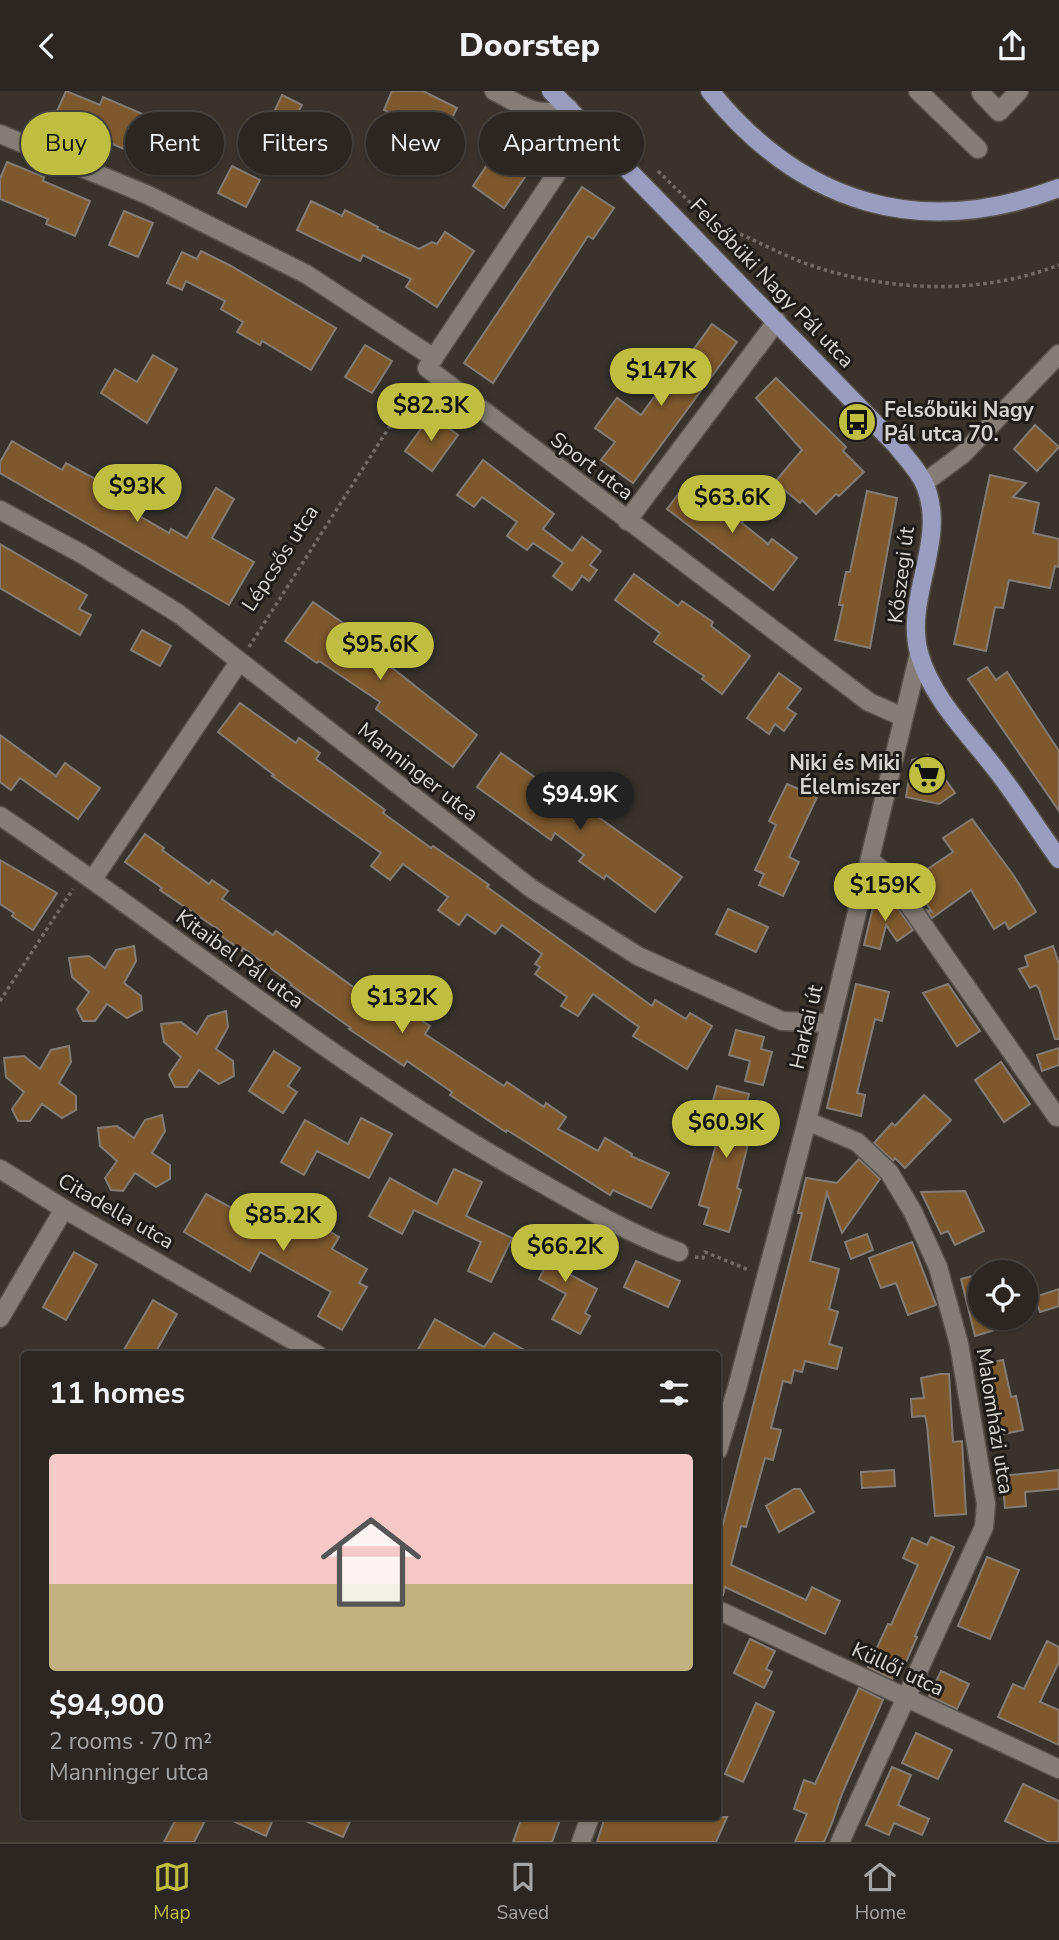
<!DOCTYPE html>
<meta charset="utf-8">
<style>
:root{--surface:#2b2621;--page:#332e2a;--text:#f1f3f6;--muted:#a6a5a5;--line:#47433f;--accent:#c0be41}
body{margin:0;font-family:"Nunito Sans",sans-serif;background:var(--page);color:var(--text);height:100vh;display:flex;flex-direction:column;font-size:26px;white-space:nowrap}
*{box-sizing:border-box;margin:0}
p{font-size:23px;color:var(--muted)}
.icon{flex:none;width:38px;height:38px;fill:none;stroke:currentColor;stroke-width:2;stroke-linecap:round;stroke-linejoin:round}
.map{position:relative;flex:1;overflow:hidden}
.side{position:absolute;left:21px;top:1260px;width:700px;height:469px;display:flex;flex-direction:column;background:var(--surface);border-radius:7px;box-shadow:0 2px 5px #0004,0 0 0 2px var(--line)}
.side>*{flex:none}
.hud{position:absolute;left:21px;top:21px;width:700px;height:63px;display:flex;gap:14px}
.tools{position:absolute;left:968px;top:1169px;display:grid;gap:14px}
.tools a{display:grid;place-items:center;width:70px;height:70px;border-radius:50%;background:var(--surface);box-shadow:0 2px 5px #0004,0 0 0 2px var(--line);font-size:35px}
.price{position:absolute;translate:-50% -60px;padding:0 16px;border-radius:24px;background:var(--accent);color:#111;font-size:23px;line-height:46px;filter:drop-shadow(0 2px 4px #0008)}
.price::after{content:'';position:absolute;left:50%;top:42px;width:21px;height:16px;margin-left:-10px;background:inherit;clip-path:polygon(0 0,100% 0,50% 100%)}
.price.on{background:#222;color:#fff}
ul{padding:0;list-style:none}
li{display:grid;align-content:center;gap:14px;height:371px;padding:0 28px}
li span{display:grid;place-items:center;height:217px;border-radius:7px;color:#555}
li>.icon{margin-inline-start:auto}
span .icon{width:126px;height:126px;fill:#fffc;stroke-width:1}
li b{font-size:30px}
h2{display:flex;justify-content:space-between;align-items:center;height:84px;padding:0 28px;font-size:30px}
.tag{padding:0 24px;border-radius:32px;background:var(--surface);box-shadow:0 2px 5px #0004,0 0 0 2px var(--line);font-size:24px;line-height:63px}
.tag.on{background:var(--accent);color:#111}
header{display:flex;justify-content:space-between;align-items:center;height:91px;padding:0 28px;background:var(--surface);font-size:32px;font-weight:800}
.tab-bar{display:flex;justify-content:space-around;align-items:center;height:98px;border-top:2px solid var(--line);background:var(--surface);font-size:19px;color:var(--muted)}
.tab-bar a{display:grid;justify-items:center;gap:4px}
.tab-bar .on{color:var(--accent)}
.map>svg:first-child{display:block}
</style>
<header><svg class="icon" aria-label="back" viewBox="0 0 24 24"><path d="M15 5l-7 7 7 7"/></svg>Doorstep<svg class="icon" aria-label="share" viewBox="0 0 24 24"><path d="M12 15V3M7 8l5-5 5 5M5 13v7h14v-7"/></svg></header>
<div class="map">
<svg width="1059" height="1751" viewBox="0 0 1059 1751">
<rect width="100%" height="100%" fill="#39332c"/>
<!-- building -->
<g fill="#7e592d" stroke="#847c74" stroke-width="2">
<polygon points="66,0 100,14 103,6 187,42 175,70 164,66 160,74 54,27"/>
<polygon points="392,0 423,0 457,17 443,45 384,19"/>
<polygon points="282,4 302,14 294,29 275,19"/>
<polygon points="493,65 525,86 504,117 473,95"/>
<polygon points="7,71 44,86 43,90 90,110 75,145 46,133 48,128 0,108 0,88"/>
<polygon points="232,75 260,89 246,116 218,102"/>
<polygon points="582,96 614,117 593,148 588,145 493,292 464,272"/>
<polygon points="311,110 342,125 345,119 378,136 377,138 419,158 432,151 437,153 445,141 474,160 437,216 406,196 411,188 363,164 360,170 297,139"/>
<polygon points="124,120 153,132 138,166 109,154"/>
<polygon points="201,160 231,175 336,237 311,279 262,250 260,254 237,241 243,231 221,218 225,210 186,190 182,199 167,192 182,161 197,168"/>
<polygon points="712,233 737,251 633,392 601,369 615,351 595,337 617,307 641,324 654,306 657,309"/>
<polygon points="365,254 392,270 372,302 345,286"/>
<polygon points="153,264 177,278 147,332 101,302 115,278 137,291"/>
<polygon points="776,287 846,356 843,360 864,381 839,405 836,403 816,423 802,409 800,412 775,391 802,359 756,307"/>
<polygon points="431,324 458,344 432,380 405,360"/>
<polygon points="1035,334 1059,356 1037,380 1014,358"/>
<polygon points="12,350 62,379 66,372 110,396 105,405 169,442 171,438 187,447 216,397 234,408 212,447 254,471 229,514 0,382 0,371"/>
<polygon points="483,369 554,423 543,438 572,460 582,446 601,460 590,474 597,479 589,490 582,485 572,499 553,485 563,472 533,452 527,459 507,445 517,431 482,406 474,416 457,404"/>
<polygon points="990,384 1026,392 1013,406 1039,412 1033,442 1059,448 1059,476 1055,475 1050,497 1009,489 1003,517 995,516 986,560 954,553"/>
<polygon points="689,389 743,430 742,432 768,453 772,448 797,467 773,499 667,418"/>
<polygon points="867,400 897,407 870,557 835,549 843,514 839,514 846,481 850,481"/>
<polygon points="0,453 87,504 79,518 91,524 80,544 0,497"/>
<polygon points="634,483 678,515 682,510 713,531 711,535 750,565 722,603 702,588 704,585 654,551 660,542 615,509"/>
<polygon points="313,511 356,541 357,539 392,563 386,572 477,644 453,676 376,618 380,611 319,570 317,572 285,550"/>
<polygon points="142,539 171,555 160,575 131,559"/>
<polygon points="987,576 996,589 1007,581 1059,660 1059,720 968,588"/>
<polygon points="779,582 801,598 787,617 796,623 784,640 775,633 769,643 747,627"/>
<polygon points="240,612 296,652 299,647 320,662 316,668 385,719 383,722 431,757 433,755 468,779 489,794 487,796 652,915 655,909 686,928 690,922 712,935 687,978 633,945 639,936 593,903 578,925 561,915 567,906 535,883 540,876 535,873 542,863 502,834 495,843 467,823 459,834 438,819 448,806 403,773 390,789 371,775 381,762 272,685 274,684 218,641"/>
<polygon points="0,644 56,685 65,672 100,697 78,728 20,687 11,699 0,691"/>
<polygon points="501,662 550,697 552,693 682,786 655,821 606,784 604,788 579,770 584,764 555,742 551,749 477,696"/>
<polygon points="928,664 955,702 939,713 906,706 912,669"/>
<polygon points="787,693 817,706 789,766 799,771 783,805 759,794 764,783 755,779 776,734 769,730"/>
<polygon points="972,728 1014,785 1036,821 1009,838 1005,831 994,838 971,799 932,827 927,819 932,821 911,789 953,761 943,747"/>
<polygon points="145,743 164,757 162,759 209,793 212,789 228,800 222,808 273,844 276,840 370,908 375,901 406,922 408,920 430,935 425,943 504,995 507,991 544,1016 546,1012 566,1026 558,1038 598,1060 605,1047 632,1063 631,1065 669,1082 651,1117 613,1099 610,1104 507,1039 506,1041 450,1004 452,1001 407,970 404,975 349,938 351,937 291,894 292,893 243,857 242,860 220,844 222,841 160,799 162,797 125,771"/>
<polygon points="0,769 57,802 33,839 12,825 14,822 0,813"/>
<polygon points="872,807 894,812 913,839 897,850 886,834 880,858 864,854 873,816 871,813"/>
<polygon points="728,818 768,836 756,861 716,843"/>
<polygon points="134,855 136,870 124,892 141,905 142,919 127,927 107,913 95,930 83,930 77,918 89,901 72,886 69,867 89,865 105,877 116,859"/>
<polygon points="1053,855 1059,873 1059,948 1055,948 1039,898 1036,894 1030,897 1019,878 1028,875 1025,865"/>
<polygon points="856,893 889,901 882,930 875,928 857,1002 865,1004 861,1025 827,1017"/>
<polygon points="948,893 980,940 957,955 923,902"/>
<polygon points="226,920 228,936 216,958 233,970 234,985 219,993 199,979 187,996 175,996 169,984 181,966 164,951 161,933 181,931 197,943 208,925"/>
<polygon points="736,939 764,946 761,958 772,961 763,994 745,990 750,970 729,964"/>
<polygon points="69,955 71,971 59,992 76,1005 76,1019 62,1027 42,1013 30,1030 18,1030 12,1018 24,1001 6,986 4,967 24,965 40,978 51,959"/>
<polygon points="1059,957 1059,974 1042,980 1037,964"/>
<polygon points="274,960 300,977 288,995 297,1001 283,1022 249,1000"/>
<polygon points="1001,971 1030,1013 1004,1031 975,989"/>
<polygon points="717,995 749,1003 738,1046 749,1049 737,1097 741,1099 729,1141 704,1133 709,1117 699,1114 724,1025 710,1021"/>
<polygon points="924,1004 951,1029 905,1077 895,1067 893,1070 874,1052 892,1032 895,1035"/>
<polygon points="162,1024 165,1040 152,1062 170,1074 170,1088 156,1096 135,1082 123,1100 111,1099 105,1087 117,1070 100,1055 98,1037 117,1035 134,1047 145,1029"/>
<polygon points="361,1027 392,1043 369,1087 317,1060 304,1084 281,1071 305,1029 348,1053"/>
<polygon points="859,1068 880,1088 842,1142 827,1102 810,1170 839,1178 829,1218 838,1221 829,1253 842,1257 837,1278 805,1270 802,1281 794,1279 791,1292 783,1290 771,1337 781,1339 773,1369 765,1367 746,1436 741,1435 731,1474 806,1509 812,1496 840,1510 825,1543 725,1496 723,1504 718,1503 718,1453 802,1122 798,1122 806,1087 837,1092"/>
<polygon points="454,1078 482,1091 466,1125 512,1147 491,1191 468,1180 481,1151 414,1119 402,1143 369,1125 390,1087 437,1113"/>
<polygon points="965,1100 984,1140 955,1154 948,1140 941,1143 921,1101"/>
<polygon points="206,1103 252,1128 255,1122 298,1147 309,1128 339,1146 332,1158 367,1178 359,1192 367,1196 342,1239 318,1225 331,1201 260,1161 250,1180 184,1141"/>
<polygon points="550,1139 565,1147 558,1159 571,1166 563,1180 597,1198 585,1222 590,1225 580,1243 552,1228 566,1203 539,1188 545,1176 533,1170"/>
<polygon points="867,1143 873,1159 851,1168 845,1151"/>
<polygon points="912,1151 936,1214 908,1224 896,1192 881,1197 869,1167"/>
<polygon points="74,1161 97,1174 66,1229 43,1216"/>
<polygon points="636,1170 680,1190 668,1216 624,1196"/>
<polygon points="980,1183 980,1227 1021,1227 1021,1231 975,1245 961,1188"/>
<polygon points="1059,1198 1059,1215 1040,1221 1035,1206"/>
<polygon points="153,1209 177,1223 154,1264 121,1264"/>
<polygon points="435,1228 484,1256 494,1242 533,1264 415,1264"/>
<polygon points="1003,1269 1011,1306 1016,1305 1023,1339 995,1345 983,1287 987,1285 983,1273"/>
<polygon points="940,1283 949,1283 953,1351 962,1350 966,1423 935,1425 927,1334 925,1325 912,1326 911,1308 924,1307 921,1287"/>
<polygon points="894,1379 895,1395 862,1397 861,1381"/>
<polygon points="1059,1379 1059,1398 1025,1401 1026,1415 1005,1417 1002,1385"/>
<polygon points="794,1398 800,1398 814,1421 779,1441 766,1415"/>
<polygon points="931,1446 954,1456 915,1545 917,1546 899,1587 894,1585 892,1588 868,1576 888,1533 891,1534 918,1474 903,1467 912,1447 927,1454"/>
<polygon points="987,1466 1019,1479 990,1548 958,1535"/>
<polygon points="750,1548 775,1560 766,1578 772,1581 764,1597 734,1582"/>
<polygon points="1047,1550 1059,1556 1059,1571 1040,1611 1059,1619 1059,1654 998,1626 1013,1593 1024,1598"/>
<polygon points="941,1580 969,1593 957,1618 929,1605"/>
<polygon points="859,1597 883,1609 842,1703 832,1732 824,1751 795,1751 807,1723 794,1718 804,1689 815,1693"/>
<polygon points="756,1612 774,1621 743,1691 725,1683"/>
<polygon points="916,1642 952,1659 938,1688 902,1672"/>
<polygon points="892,1676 911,1684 898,1714 929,1728 922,1744 894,1732 889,1744 866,1734"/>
<polygon points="1023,1693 1059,1710 1059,1751 1049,1751 1005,1730"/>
<polygon points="177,1726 207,1726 194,1751 164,1751"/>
<polygon points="224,1726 274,1726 266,1745"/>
<polygon points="296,1726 352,1726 343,1746"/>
<polygon points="522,1726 561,1726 552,1751 513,1751"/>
<polygon points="605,1726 727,1726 716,1751 597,1751"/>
</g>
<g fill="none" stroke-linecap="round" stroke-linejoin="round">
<defs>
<g id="minor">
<path d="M494 0C524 15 535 28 569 17"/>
<polyline points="918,0 978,58"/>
<polyline points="981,2 999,21 1019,0"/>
<polyline points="587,37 427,277 869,611 903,626"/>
<polyline points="0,43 148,104 306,183 434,267"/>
<polyline points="924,392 963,363 1059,263"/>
<polyline points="0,419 82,463 179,523 532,798 638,865 782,930 830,932"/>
<polyline points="627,430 777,230"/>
<path d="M0 725C173 841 334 974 515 1077 568 1107 622 1140 679 1161"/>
<polyline points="871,770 889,785 1057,1026"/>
<polyline points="93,788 239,571"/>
<polyline points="807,1030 857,1051 889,1081 913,1121 938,1176 959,1253 986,1413 984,1436 840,1751"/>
<polyline points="0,1078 64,1118 318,1264"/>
<polyline points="0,1227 64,1118"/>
<polyline points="718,1359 737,1297 807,1030 919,563"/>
<polyline points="718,1519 1059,1678"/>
<polyline points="581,1751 590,1726"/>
</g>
<g id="major">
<path d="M551 0 897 355C906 367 919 380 925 394 948 449 904 506 919 562 932 609 972 646 1001 685 1021 712 1039 740 1059 768"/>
<path d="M710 0C802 114 921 149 1059 97"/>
</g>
</defs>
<!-- minor casing -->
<use href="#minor" stroke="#57524c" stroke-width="21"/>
<!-- major casing -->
<use href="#major" stroke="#57524c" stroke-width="21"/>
<!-- path -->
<g stroke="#716c66" stroke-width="3.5" stroke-dasharray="3.5 3.5" stroke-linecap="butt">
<path d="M658 80 706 127 714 132C751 146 785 167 822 178 899 201 984 203 1059 174"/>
<polyline points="249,556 418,291"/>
<polyline points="0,910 73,798"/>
<polyline points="695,1166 703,1167 705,1161 749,1179"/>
</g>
<!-- minor -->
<use href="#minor" stroke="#857e76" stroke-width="18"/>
<!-- major -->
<use href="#major" stroke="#9b9dc0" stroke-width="18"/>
</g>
<!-- icons -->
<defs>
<symbol id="bus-disc" viewBox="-11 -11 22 22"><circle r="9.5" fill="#c0be41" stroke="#1e1b18"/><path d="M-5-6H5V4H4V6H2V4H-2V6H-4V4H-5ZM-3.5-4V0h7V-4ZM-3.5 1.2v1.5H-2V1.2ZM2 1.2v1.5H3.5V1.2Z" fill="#111"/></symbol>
<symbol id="supermarket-disc" viewBox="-11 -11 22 22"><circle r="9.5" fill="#c0be41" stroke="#1e1b18"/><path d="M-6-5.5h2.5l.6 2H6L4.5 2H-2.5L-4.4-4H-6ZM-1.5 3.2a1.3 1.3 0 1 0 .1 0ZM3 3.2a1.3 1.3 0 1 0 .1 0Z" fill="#111"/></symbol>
</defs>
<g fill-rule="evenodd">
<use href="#bus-disc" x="835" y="309" width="44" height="44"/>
<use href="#supermarket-disc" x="905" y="662" width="44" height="44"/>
</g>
<g text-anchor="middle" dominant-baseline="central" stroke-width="6" stroke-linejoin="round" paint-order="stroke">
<!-- street labels -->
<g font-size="21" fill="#d8d4cf" stroke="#1e1b18">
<text transform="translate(772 192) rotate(46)">Felsőbüki Nagy Pál utca</text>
<text transform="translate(592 375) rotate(37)">Sport utca</text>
<text transform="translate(280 467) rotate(-57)">Lépcsős utca</text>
<text transform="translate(901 484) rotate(-83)">Kőszegi út</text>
<text transform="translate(418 681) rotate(38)">Manninger utca</text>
<text transform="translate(240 868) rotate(36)">Kitaibel Pál utca</text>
<text transform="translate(806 936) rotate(-77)">Harkai út</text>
<text transform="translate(116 1120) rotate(30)">Citadella utca</text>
<text transform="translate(995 1330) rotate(81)">Malomházi utca</text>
<text transform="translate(898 1578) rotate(25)">Küllői utca</text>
</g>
<!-- poi labels -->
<g font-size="21" font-weight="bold" fill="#d8d4cf" stroke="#1e1b18" text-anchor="start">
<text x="884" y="319">Felsőbüki Nagy<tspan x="884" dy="24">Pál utca 70.</tspan></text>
<text x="900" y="672" text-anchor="end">Niki és Miki<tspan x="900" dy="24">Élelmiszer</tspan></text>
</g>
</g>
</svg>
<div class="tools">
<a><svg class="icon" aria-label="locate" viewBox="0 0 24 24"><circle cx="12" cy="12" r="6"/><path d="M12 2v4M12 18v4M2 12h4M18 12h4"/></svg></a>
</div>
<b class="price" style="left:661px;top:317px">$147K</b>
<b class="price" style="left:431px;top:352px">$82.3K</b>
<b class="price" style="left:137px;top:433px">$93K</b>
<b class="price" style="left:732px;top:444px">$63.6K</b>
<b class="price" style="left:380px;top:591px">$95.6K</b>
<b class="price on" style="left:580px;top:741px">$94.9K</b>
<b class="price" style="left:885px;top:832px">$159K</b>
<b class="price" style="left:402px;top:944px">$132K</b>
<b class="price" style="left:726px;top:1069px">$60.9K</b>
<b class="price" style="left:283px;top:1162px">$85.2K</b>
<b class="price" style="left:565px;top:1193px">$66.2K</b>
<div class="hud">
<a class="tag on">Buy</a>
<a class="tag">Rent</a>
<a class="tag">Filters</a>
<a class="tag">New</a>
<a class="tag">Apartment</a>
</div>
<section class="side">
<h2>11 homes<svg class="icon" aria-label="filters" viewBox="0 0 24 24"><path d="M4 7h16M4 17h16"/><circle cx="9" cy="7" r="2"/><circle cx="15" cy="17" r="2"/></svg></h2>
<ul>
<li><span style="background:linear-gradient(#f6c9c9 60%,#c2b280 0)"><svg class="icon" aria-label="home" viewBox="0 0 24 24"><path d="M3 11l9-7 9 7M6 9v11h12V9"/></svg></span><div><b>$94,900</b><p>2 rooms · 70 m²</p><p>Manninger utca</p></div></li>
</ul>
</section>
</div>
<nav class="tab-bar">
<a class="on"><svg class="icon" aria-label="map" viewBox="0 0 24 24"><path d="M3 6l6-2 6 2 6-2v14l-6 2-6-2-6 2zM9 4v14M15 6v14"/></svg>Map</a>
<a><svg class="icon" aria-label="saved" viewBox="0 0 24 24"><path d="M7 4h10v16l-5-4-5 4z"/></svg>Saved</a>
<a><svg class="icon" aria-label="home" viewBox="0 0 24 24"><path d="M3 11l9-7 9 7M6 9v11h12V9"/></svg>Home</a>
</nav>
